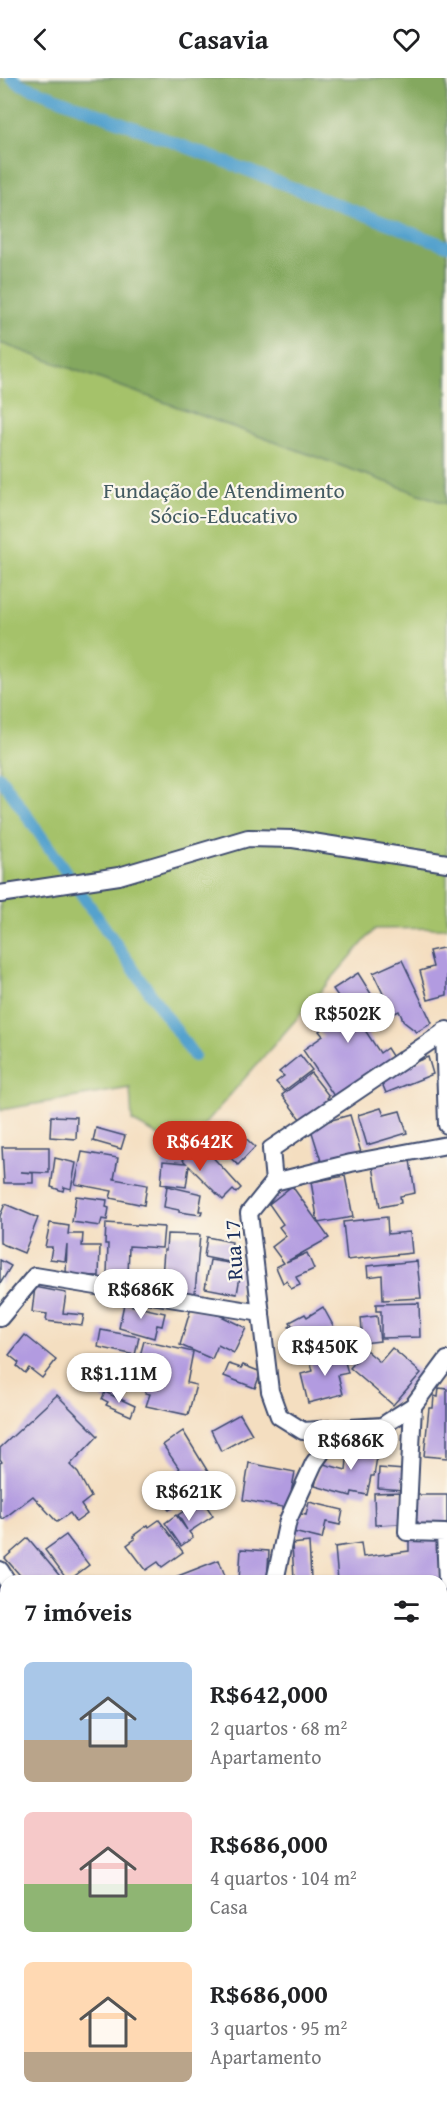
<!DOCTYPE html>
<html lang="pt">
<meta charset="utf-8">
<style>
:root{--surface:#fff;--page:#f2f2f2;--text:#202124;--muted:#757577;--accent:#c8321e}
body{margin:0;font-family:"Gentium Book Plus",serif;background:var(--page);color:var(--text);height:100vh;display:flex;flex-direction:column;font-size:22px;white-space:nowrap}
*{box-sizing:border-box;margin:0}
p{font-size:20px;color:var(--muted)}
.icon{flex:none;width:33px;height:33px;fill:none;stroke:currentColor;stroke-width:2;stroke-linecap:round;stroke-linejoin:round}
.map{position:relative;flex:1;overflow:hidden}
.details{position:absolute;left:0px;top:1497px;width:447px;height:534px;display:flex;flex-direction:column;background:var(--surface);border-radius:18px 18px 0 0;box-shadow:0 2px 4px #0004}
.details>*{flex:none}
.price{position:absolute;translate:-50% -51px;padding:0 14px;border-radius:21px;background:#fff;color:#222;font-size:20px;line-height:39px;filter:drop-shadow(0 2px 3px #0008)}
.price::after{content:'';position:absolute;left:50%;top:36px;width:18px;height:14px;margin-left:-9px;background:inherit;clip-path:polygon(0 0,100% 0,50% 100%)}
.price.active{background:var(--accent);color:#fff}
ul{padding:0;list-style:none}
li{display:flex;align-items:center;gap:18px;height:150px;padding:0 24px}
li span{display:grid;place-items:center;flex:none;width:168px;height:120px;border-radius:9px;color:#555}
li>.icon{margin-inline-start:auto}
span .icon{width:72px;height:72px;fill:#fffc;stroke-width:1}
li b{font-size:26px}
h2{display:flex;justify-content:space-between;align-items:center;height:72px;padding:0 24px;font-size:26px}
header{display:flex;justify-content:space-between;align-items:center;height:78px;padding:0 24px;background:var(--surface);font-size:27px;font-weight:600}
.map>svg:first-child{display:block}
</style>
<header><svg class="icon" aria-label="back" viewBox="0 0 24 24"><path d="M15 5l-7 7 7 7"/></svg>Casavia<svg class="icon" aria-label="heart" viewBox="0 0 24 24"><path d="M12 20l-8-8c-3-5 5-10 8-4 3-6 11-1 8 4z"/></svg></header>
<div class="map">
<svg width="447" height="2031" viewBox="0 0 447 2031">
<rect width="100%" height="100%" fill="#fbf7ec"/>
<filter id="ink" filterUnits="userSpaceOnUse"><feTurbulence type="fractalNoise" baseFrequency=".0167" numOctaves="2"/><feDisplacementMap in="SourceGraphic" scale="12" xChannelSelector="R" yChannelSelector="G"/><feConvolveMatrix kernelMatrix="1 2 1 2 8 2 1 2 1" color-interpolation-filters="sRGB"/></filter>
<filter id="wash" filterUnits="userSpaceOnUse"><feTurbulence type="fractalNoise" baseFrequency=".008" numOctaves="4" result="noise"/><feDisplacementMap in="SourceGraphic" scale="24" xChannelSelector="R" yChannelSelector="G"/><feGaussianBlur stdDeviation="1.35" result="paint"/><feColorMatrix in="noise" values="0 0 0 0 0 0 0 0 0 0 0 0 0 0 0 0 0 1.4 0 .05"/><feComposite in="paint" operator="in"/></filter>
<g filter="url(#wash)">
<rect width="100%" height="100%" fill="#f4dec0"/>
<!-- green -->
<polygon fill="#a5c26a" stroke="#607864" stroke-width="1.5" points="0,0 447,0 447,850 375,851 183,1071 132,1043 130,1010 0,1032"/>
<!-- forest -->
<polygon fill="#84a85e" stroke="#506c5e" stroke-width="1.5" points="0,0 447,0 447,426 0,265"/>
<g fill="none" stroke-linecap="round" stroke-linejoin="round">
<!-- stream -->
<g stroke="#54a2cd" stroke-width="12">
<polyline points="12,0 20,6 447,168"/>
<polyline points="0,699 194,978"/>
</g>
</g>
<g id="blocks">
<!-- building -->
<g fill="#b29be0">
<polygon points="447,869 447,917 428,922 420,893 433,889 429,873"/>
<polygon points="402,882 432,945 417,954 404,944 399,933 393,936 373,895"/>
<polygon points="358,895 373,919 353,934 380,975 387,970 396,984 336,1021 303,972 323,958 319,953 338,939 335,934 344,927 333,911"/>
<polygon points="300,977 312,992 284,1013 276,1004 284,998 279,994"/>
<polygon points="428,979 433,996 386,1015 379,998"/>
<polygon points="311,995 329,1018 327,1020 330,1024 303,1045 282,1017"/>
<polygon points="381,1030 384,1037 400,1033 407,1055 367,1067 358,1037"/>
<polygon points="350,1037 362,1078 322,1086 310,1048"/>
<polygon points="51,1038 77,1039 76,1061 50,1059"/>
<polygon points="96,1050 125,1058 121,1071 93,1063"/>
<polygon points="235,1050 255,1069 238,1087 218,1068"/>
<polygon points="198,1063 241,1110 236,1115 233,1112 223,1122 189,1088 186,1109 161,1106 163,1083 186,1085 183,1082"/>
<polygon points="2,1069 49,1069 49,1095 21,1094 33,1095 33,1105 4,1105"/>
<polygon points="82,1074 118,1080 114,1101 147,1107 144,1127 110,1120 112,1113 75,1106"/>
<polygon points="55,1080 76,1085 71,1111 64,1109 63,1113 51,1109"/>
<polygon points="410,1082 415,1115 400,1118 401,1125 380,1129 373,1088"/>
<polygon points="345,1098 353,1139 318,1145 311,1104"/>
<polygon points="167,1108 202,1116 199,1133 202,1133 201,1137 179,1134 179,1132 164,1129"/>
<polygon points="292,1108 329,1160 286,1184 307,1175 314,1191 296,1199 300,1207 291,1211 287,1203 283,1205 276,1189 284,1185 272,1169 286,1158 279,1149 283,1146 269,1126"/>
<polygon points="76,1118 107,1122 106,1129 109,1130 107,1142 102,1141 100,1148 72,1144"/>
<polygon points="5,1126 38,1140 24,1175 0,1165 0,1138"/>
<polygon points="387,1139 388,1156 410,1154 412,1175 347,1182 343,1144"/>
<polygon points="50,1145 69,1148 68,1156 83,1156 82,1168 100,1168 99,1198 66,1197 67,1166 65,1183 50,1181 52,1169 45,1169"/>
<polygon points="106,1145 164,1149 162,1170 129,1168 128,1198 107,1197 108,1166 105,1166"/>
<polygon points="167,1156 200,1157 195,1215 161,1213 164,1172 166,1172"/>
<polygon points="207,1159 232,1164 229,1184 204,1179"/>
<polygon points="0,1182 11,1188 0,1206"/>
<polygon points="210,1182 242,1187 237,1216 205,1210"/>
<polygon points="417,1183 421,1220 383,1222 382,1197 368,1199 367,1188"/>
<polygon points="35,1209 66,1215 63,1235 84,1237 82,1247 46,1243 47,1236 32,1234"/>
<polygon points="419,1225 420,1259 381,1260 381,1233 376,1233 376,1226"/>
<polygon points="124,1226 165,1235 162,1248 157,1247 154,1260 119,1250"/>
<polygon points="323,1229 335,1251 319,1259 323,1266 306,1276 289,1249 292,1247 290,1244 305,1236 307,1239"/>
<polygon points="191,1230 219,1237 246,1250 234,1275 218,1267 212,1281 180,1267"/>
<polygon points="377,1238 380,1263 363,1265 361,1240"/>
<polygon points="101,1252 139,1259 135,1277 98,1269"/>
<polygon points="25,1257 56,1282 42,1300 29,1290 25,1295 17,1288 19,1285 9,1277"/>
<polygon points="144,1263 193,1274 187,1305 196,1307 188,1337 146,1328 150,1316 145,1315 146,1310 137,1307 139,1297 135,1296"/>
<polygon points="392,1270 421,1295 393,1327 350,1290 366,1272 380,1284"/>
<polygon points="342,1273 348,1295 338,1297 343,1316 308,1325 301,1296 313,1293 310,1282"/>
<polygon points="229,1286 241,1290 243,1287 261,1294 255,1310 224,1298"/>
<polygon points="439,1310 447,1311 447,1380 424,1378 429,1330 433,1330 434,1318 438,1319"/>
<polygon points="105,1314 135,1328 131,1338 106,1327 108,1324 102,1321"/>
<polygon points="57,1317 98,1358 70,1387 78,1395 91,1419 81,1427 87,1436 76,1444 70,1435 57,1444 33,1418 3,1441 0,1438 0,1385 2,1384 0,1381 0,1370"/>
<polygon points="240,1336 252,1356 221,1373 211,1352"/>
<polygon points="183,1353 213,1402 169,1432 160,1421 187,1402 163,1367"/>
<polygon points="349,1363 379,1366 374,1398 371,1398 367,1417 352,1414 351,1418 315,1408 320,1385 346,1392"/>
<polygon points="249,1385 295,1394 288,1430 243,1422"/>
<polygon points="379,1390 404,1392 403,1412 378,1410"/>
<polygon points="402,1414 402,1446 375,1447 374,1415"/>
<polygon points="415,1417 447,1417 447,1451 418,1449 418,1444 414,1444"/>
<polygon points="202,1421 213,1438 189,1454 193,1459 181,1468 165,1445 176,1437 187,1452 178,1437"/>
<polygon points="309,1424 343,1432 340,1447 326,1444 322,1461 293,1454 297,1435 306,1437"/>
<polygon points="159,1442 183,1474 162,1489 158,1484 146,1492 127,1467 135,1461 133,1458 148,1447 149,1449"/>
<polygon points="66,1457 89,1487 68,1503 45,1472"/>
<polygon points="441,1457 441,1503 338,1503 335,1469 361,1465 363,1479 409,1473 409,1461"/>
<polygon points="28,1460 64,1503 25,1503 5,1480"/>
<polygon points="309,1464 311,1500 294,1501 292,1466"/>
<polygon points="241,1471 269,1473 267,1503 239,1503"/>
<polygon points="219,1482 227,1503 165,1503"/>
<polygon points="0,1506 6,1514 6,1530 0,1532"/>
<rect x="441" y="1554" width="6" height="29"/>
<polygon points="3,1585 6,1591 6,1638 0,1641 0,1586"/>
<polygon points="442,1609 447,1651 441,1652 441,1610"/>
<polygon points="447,1662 447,1680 444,1681 446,1695 441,1696 441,1663"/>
<rect x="441" y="1759" width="6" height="37"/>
<polygon points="6,1857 6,1888 0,1889 0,1858"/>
<polygon points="6,1899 6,1936 2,1936 0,1900"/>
<polygon points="0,1963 6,1978 6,1996 0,1998"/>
<rect x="41" y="2025" width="72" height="6"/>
</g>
</g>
</g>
<g filter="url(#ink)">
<use href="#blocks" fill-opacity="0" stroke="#3c496d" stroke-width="1.5"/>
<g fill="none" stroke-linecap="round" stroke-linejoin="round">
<defs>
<g id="service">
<polyline points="0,816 119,798 248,760 293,761 447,785"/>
<polyline points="447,952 271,1071 274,1104 249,1135 270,1313 279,1338 303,1353 382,1348 413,1328 447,1282"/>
<polyline points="444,953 447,1047"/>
<polyline points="274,1104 351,1085 447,1067"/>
<polyline points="0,1240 35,1198 261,1235"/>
<polyline points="413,1328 407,1454 445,1455 447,1504"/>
<polyline points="0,1492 7,1503"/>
<polyline points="275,1503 288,1442 314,1385 338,1351"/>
<polyline points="0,1571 6,1569"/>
<polyline points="441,1738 447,1738"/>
<polyline points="0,1896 6,1895"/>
</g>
</defs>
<!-- service casing -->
<use href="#service" stroke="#3c496d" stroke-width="20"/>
<!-- service -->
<use href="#service" stroke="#fff" stroke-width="16"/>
</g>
</g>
<g text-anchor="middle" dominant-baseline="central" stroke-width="4.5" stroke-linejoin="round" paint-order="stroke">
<!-- park labels -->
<g font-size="22" fill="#445b62" stroke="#fbf7ec">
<text x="224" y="412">Fundação de Atendimento<tspan x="224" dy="25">Sócio-Educativo</tspan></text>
</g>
<!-- street labels -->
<g font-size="22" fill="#1b2f5e" stroke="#fbf7ec">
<text transform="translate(233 1172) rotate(-93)">Rua 17</text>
</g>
</g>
</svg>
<b class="price" style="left:348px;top:966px">R$502K</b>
<b class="price active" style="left:200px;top:1094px">R$642K</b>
<b class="price" style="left:141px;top:1242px">R$686K</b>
<b class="price" style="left:325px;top:1299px">R$450K</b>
<b class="price" style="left:119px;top:1326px">R$1.11M</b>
<b class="price" style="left:351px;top:1393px">R$686K</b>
<b class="price" style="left:189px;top:1444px">R$621K</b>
<section class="details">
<h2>7 imóveis<svg class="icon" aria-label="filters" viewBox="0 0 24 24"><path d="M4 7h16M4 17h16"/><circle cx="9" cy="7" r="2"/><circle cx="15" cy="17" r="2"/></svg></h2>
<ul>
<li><span style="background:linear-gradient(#a9c7e8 65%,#b9a48a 0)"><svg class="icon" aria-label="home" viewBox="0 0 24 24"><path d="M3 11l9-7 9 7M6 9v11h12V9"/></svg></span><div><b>R$642,000</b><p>2 quartos · 68 m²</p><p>Apartamento</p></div></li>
<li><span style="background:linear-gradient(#f6c9c9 60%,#8fb573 0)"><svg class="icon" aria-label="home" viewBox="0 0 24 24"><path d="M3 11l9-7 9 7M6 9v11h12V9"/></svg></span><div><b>R$686,000</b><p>4 quartos · 104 m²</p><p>Casa</p></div></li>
<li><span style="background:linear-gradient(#ffd9b3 75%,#b9a48a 0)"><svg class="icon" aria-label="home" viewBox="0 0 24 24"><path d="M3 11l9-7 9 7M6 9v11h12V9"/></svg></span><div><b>R$686,000</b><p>3 quartos · 95 m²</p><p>Apartamento</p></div></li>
</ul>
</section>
</div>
